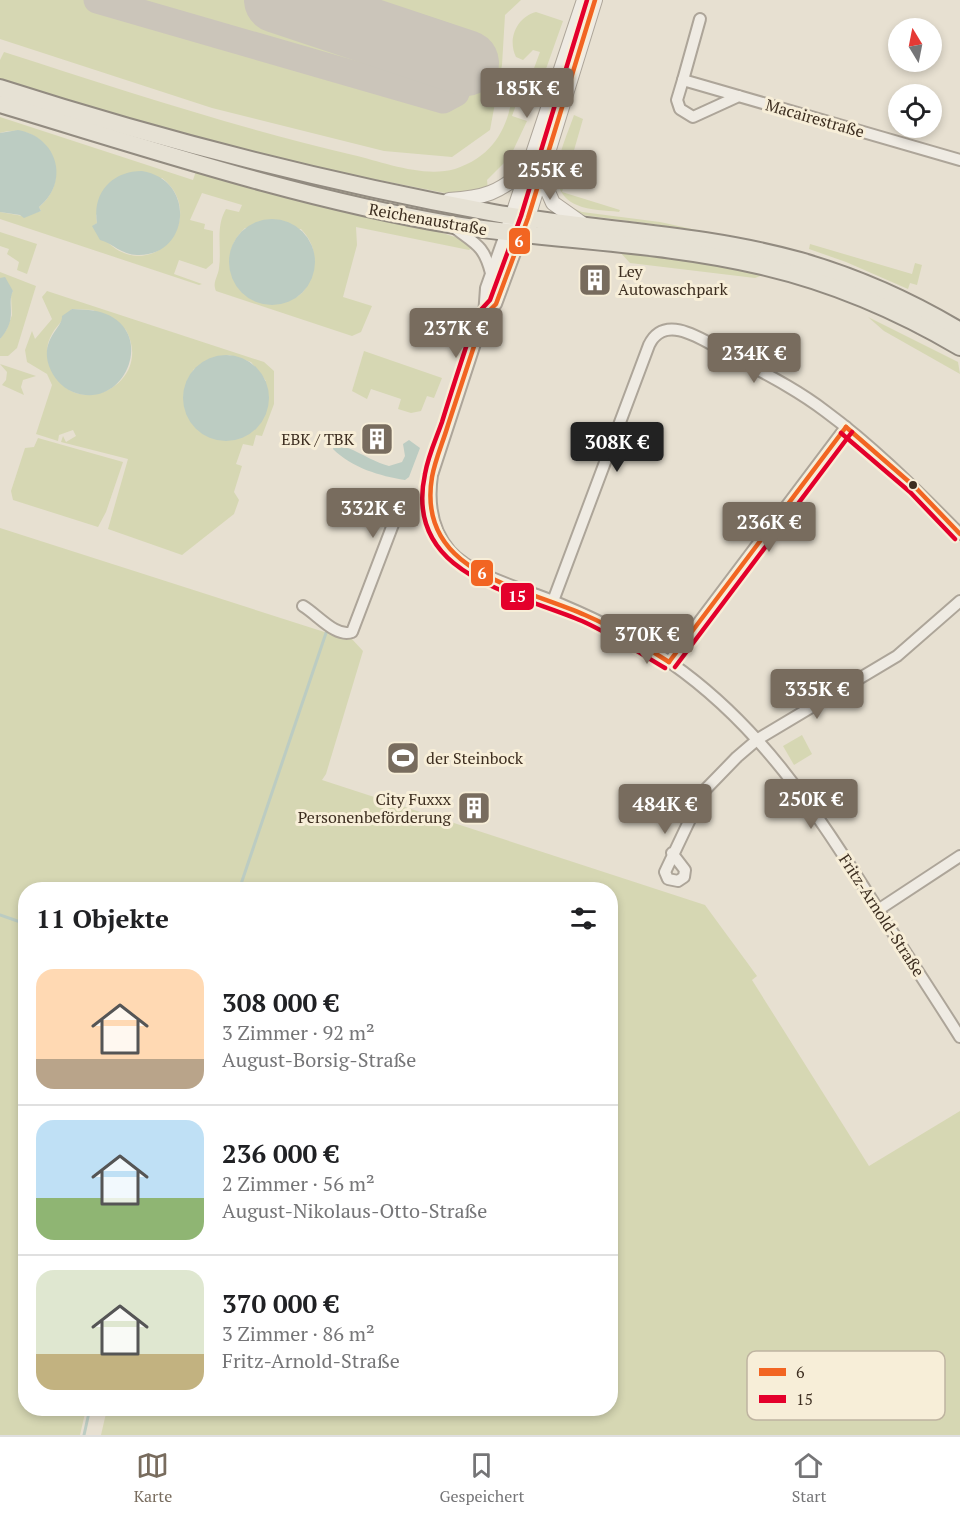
<!DOCTYPE html>
<html lang="de">
<meta charset="utf-8">
<style>
:root{--surface:#fff;--page:#f6f6f6;--text:#202124;--muted:#757577;--line:#e0e0e0;--accent:#786c5e}
body{margin:0;font-family:"PT Serif",serif;background:var(--page);color:var(--text);height:100vh;display:flex;flex-direction:column;font-size:22px;white-space:nowrap}
*{box-sizing:border-box;margin:0}
p{font-size:20px;color:var(--muted)}
.icon{flex:none;width:33px;height:33px;fill:none;stroke:currentColor;stroke-width:2;stroke-linecap:round;stroke-linejoin:round}
.map{position:relative;flex:1;overflow:hidden}
.drawer{position:absolute;left:18px;top:882px;width:600px;height:534px;display:flex;flex-direction:column;background:var(--surface);border-radius:24px;box-shadow:0 3px 9px #0003}
.drawer>*{flex:none}
.needle{width:39px;rotate:350deg}
.controls{position:absolute;left:888px;top:18px;display:grid;gap:12px}
.controls a{display:grid;place-items:center;width:54px;height:54px;border-radius:50%;background:var(--surface);box-shadow:0 3px 9px #0003;font-size:30px}
.price{position:absolute;translate:-50% -51px;padding:0 14px;border-radius:6px;background:var(--accent);color:#fff;font-size:20px;line-height:39px;filter:drop-shadow(0 2px 3px #0008)}
.price::after{content:'';position:absolute;left:50%;top:36px;width:18px;height:14px;margin-left:-9px;background:inherit;clip-path:polygon(0 0,100% 0,50% 100%)}
.price.selected{background:#222;color:#fff}
ul{padding:0;list-style:none}
li{display:flex;align-items:center;gap:18px;height:150px;padding:0 18px}
li+li{border-top:2px solid var(--line)}
li span{display:grid;place-items:center;flex:none;width:168px;height:120px;border-radius:18px;color:#555}
li>.icon{margin-inline-start:auto}
span .icon{width:72px;height:72px;fill:#fffc;stroke-width:1}
li b{font-size:26px}
h2{display:flex;justify-content:space-between;align-items:center;height:72px;padding:0 18px;font-size:26px}
.tab-bar{display:flex;justify-content:space-around;align-items:center;height:84px;border-top:2px solid var(--line);background:var(--surface);font-size:16px;color:var(--muted)}
.tab-bar a{display:grid;justify-items:center;gap:3px}
.tab-bar .selected{color:var(--accent)}
.map>svg:first-child{display:block}
</style>
<div class="map">
<svg width="960" height="1435" viewBox="0 0 960 1435">
<rect width="100%" height="100%" fill="#e7e0d1"/>
<!-- green -->
<g fill="#d6d7b3" fill-rule="evenodd">
<polygon points="0,0 521,0 505,15 502,65 490,130 452,157 384,151 212,108 0,39"/>
<path d="M536 12 563 21 541 83 530 79 540 52 533 50 523 60 516 57C507 39 517 17 536 12Z"/>
<path d="M4 52C119 89 234 127 353 155 383 162 423 178 455 169 501 154 513 116 514 73L519 70 524 74 519 88 521 91 512 116 527 121 510 157 487 180 488 190 455 195 271 159 0 82V60Z"/>
<path d="M574 115 583 119 562 192 620 210 619 212C606 210 590 211 577 205 540 189 565 142 574 115Z"/>
<path d="M0 117 193 180 197 168 374 216C407 228 444 228 474 246L469 250 356 227 357 245 343 297 372 306 361 332 352 336 216 291C212 282 218 277 219 268 222 248 215 227 226 209L239 212 242 205 202 193 190 220 205 224 204 229 213 231V263L206 269 179 260 174 274 202 284 199 285 0 219V212L23 216 41 211 39 207C76 177 47 119 0 133ZM162 178C206 212 162 277 116 249 107 243 100 234 93 226L97 223 96 215ZM245 228 301 229C313 242 317 255 312 271 310 277 308 284 305 289 301 296 293 299 286 301 242 318 210 260 245 228Z"/>
<polygon points="276,174 487,220 356,196 275,177"/>
<polygon points="568,206 582,212 660,222 806,254 882,281 955,318 960,324 691,233 660,225 582,215 575,213"/>
<polygon points="0,232 37,244 27,274 17,270 19,262 7,254 9,249 0,246"/>
<polygon points="810,244 912,274 915,263 922,265 917,285 910,283 908,289 846,262 809,249"/>
<polygon points="617,249 688,258 765,274 755,278 630,263"/>
<polygon points="0,272 36,286 17,348 8,356 0,356 0,339 7,329 12,315 11,295 13,291 0,278"/>
<path d="M47 291 264 362 274 371V404L262 436 256 435 253 446 243 444 236 464 242 466 234 492 239 500 234 514 182 555 108 529 128 459 61 442 63 436 66 442 76 436 73 430 59 435 58 441 36 434 52 385 47 374 27 362 25 350 32 331 35 339 52 319 42 297ZM72 309 93 310 126 330C155 384 74 423 52 369 48 358 45 349 50 338 55 326 65 319 72 309ZM229 355 251 362 266 381H187L194 369Z"/>
<polygon points="868,317 958,362 960,374 884,331"/>
<polygon points="364,351 442,378 434,398 427,396 421,411 411,413 398,409 401,399 371,389 367,399 352,391"/>
<polygon points="0,364 36,376 23,380 21,387 24,395 2,385 6,380 7,372"/>
<polygon points="38,438 123,462 106,512 98,527 13,500 11,491 25,448 34,447"/>
<polygon points="0,528 340,637 351,638 363,651 326,774 322,780 705,905 757,976 752,980 869,1166 960,1111 960,1435 101,1435 107,1409 610,1408 610,890 26,890 26,1408 86,1409 80,1435 0,1435"/>
<polygon points="802,735 812,754 794,765 783,746"/>
</g>
<!-- water -->
<g fill="#bcccc2">
<path d="M18 130C58 137 70 182 39 207L41 211 24 218 20 215 0 212V133Z"/>
<path d="M142 171C197 180 190 257 137 255 122 255 112 243 100 240L92 226 97 223C92 193 112 171 142 171Z"/>
<circle cx="272" cy="262" r="43"/>
<path d="M5 277 13 291C6 305 19 318 0 339V278Z"/>
<path d="M72 309C82 310 95 309 106 314 157 335 123 412 73 392 61 387 53 377 49 366 40 338 63 328 62 316Z"/>
<circle cx="226" cy="398" r="43"/>
<path d="M338 433 351 437 348 448C363 454 376 463 389 466L402 462 405 456 403 444 409 440 420 448 409 477 405 480C380 476 352 468 333 449Z"/>
</g>
<g fill="none" stroke-linecap="round" stroke-linejoin="round">
<!-- stream -->
<g stroke="#bcccc2" stroke-width="3">
<polyline points="239,890 326,633"/>
<polyline points="0,915 26,924"/>
<polyline points="84,1435 90,1408"/>
</g>
<!-- taxiway -->
<polyline stroke="#cbc5ba" stroke-width="27" points="97,0 443,100 456,93 466,63"/>
<!-- runway -->
<polyline stroke="#cbc5ba" stroke-width="66" points="277,0 466,63"/>
<defs>
<g id="minor">
<polyline points="683,80 700,19"/>
<polyline points="739,96 693,117 680,109 677,100 683,80 960,160"/>
<path d="M456 229C476 244 484 246 491 273"/>
<path d="M506 232 486 288 484 316 432 475C428 503 431 529 450 551 473 577 528 590 560 604 598 620 637 639 671 663 761 726 814 809 872 900 901 946 931 991 960 1037"/>
<polyline points="484,316 496,304 522,234"/>
<path d="M553 601 649 345C665 312 703 340 727 353 760 371 795 388 825 411 874 447 917 491 960 534"/>
<path d="M303 606C318 615 336 638 352 632L400 506 405 498 429 497"/>
<polyline points="669,662 846,427"/>
<polyline points="672,853 685,870 684,877 678,881 668,879 665,872 703,792 737,757 758,739 897,656 960,601"/>
<polyline points="878,910 960,856"/>
</g>
<g id="tertiary">
<polyline points="541,176 553,203 584,225"/>
<path d="M449 200C484 198 499 193 526 169"/>
<polyline points="509,226 584,0"/>
<polyline points="525,227 595,0"/>
</g>
<g id="primary">
<path d="M0 88C162 140 326 182 494 213 596 231 700 233 800 261 856 277 910 301 960 331"/>
<path d="M0 104C150 149 300 199 454 225 556 241 661 242 762 266 831 282 899 311 960 347"/>
</g>
</defs>
<!-- minor casing -->
<use href="#minor" stroke="#ada599" stroke-width="14"/>
<!-- tertiary casing -->
<use href="#tertiary" stroke="#ada599" stroke-width="16"/>
<!-- primary casing -->
<use href="#primary" stroke="#928b80" stroke-width="20"/>
<!-- minor -->
<use href="#minor" stroke="#efebe3" stroke-width="10"/>
<!-- tertiary -->
<use href="#tertiary" stroke="#efebe3" stroke-width="14"/>
<!-- primary -->
<use href="#primary" stroke="#e6e1d4" stroke-width="16"/>
<defs>
<g id="bus-1">
<path d="M595 0 528 218 496 304 484 316C472 352 460 389 448 425 443 442 435 460 432 477 416 573 520 586 585 615 615 628 642 645 669 662"/>
<polyline points="846,427 915,487 960,534"/>
<polyline points="669,662 846,427"/>
</g>
<g id="bus-2">
<path d="M587 0 521 216 490 300 477 314C465 350 453 386 442 422 436 439 428 456 425 474 403 575 514 592 582 621 611 634 638 652 665 668"/>
<polyline points="841,433 910,492 955,539"/>
<polyline points="675,667 852,432"/>
</g>
</defs>
<!-- bus-1 casing -->
<use href="#bus-1" stroke="#f7eed8" stroke-width="9"/>
<!-- bus-2 casing -->
<use href="#bus-2" stroke="#f7eed8" stroke-width="9"/>
<!-- bus-1 -->
<use href="#bus-1" stroke="#f26522" stroke-width="4.5"/>
<!-- bus-2 -->
<use href="#bus-2" stroke="#e4002b" stroke-width="4.5"/>
</g>
<!-- icons -->
<defs>
<symbol id="building-square" viewBox="-11 -11 22 22"><rect x="-9" y="-9" width="18" height="18" rx="4" fill="#786c5e" stroke="#f7eed8"/><path d="M-4-6H4V6H1V3H-1V6H-4ZM-2.5-4.3h1.7v1.8h-1.7ZM.8-4.3h1.7v1.8H.8ZM-2.5-1h1.7V.8h-1.7ZM.8-1h1.7V.8H.8Z" fill="#fff"/></symbol>
<symbol id="stadium-square" viewBox="-11 -11 22 22"><rect x="-9" y="-9" width="18" height="18" rx="4" fill="#786c5e" stroke="#f7eed8"/><path d="M0-5a6.5 5 0 1 0 0 10a6.5 5 0 1 0 0-10ZM-3.5-1.8h7v3.6h-7Z" fill="#fff"/></symbol>
</defs>
<g fill-rule="evenodd">
<use href="#building-square" x="576" y="261" width="38" height="38"/>
<use href="#building-square" x="358" y="420" width="38" height="38"/>
<use href="#stadium-square" x="384" y="739" width="38" height="38"/>
<use href="#building-square" x="455" y="789" width="38" height="38"/>
</g>
<!-- markers -->
<circle fill="#3d2e20" stroke="#f7eed8" stroke-width="2" cx="913" cy="485" r="5"/>
<g text-anchor="middle" dominant-baseline="central" stroke-width="6" stroke-linejoin="round" paint-order="stroke">
<!-- street labels -->
<g font-size="16" fill="#3d2e20" stroke="#f7eed8">
<text transform="translate(815 118) rotate(16)">Macairestraße</text>
<text transform="translate(428 219) rotate(10)">Reichenaustraße</text>
<text transform="translate(882 915) rotate(57)">Fritz-Arnold-Straße</text>
</g>
<!-- poi labels -->
<g font-size="16" fill="#3d2e20" stroke="#f7eed8" text-anchor="start">
<text x="618" y="271">Ley<tspan x="618" dy="18">Autowaschpark</tspan></text>
<text x="354" y="439" text-anchor="end">EBK / TBK</text>
<text x="426" y="758">der Steinbock</text>
<text x="451" y="799" text-anchor="end">City Fuxxx<tspan x="451" dy="18">Personenbeförderung</tspan></text>
</g>
</g>
<!-- legend -->
<rect x="747" y="1351" width="198" height="69" rx="9" fill="#f7eed8" stroke="#bfb4a1" stroke-width="1.5"/>
<rect x="759" y="1368" width="27" height="8" fill="#f26522"/>
<rect x="759" y="1395" width="27" height="8" fill="#e4002b"/>
<g font-size="16" fill="#3d2e20">
<text x="796" y="1378">6</text>
<text x="796" y="1405">15</text>
</g>
<g stroke="#f7eed8" stroke-width="2">
<rect x="508" y="227" width="23" height="28" rx="6" fill="#f26522"/>
<rect x="470" y="559" width="24" height="28" rx="6" fill="#f26522"/>
<rect x="500" y="582" width="35" height="29" rx="6" fill="#e4002b"/>
</g>
<g font-size="16" text-anchor="middle" font-weight="bold" fill="#fff">
<text x="519" y="247">6</text>
<text x="482" y="579">6</text>
<text x="517" y="602">15</text>
</g>
</svg>
<div class="controls">
<a><svg class="needle" viewBox="-14 -14 28 28"><path d="M0-13l5 13h-10z" fill="#e53935"/><path d="M0 13l5-13h-10z" fill="#757577"/></svg></a>
<a><svg class="icon" aria-label="locate" viewBox="0 0 24 24"><circle cx="12" cy="12" r="6"/><path d="M12 2v4M12 18v4M2 12h4M18 12h4"/></svg></a>
</div>
<b class="price" style="left:527px;top:119px">185K €</b>
<b class="price" style="left:550px;top:201px">255K €</b>
<b class="price" style="left:456px;top:359px">237K €</b>
<b class="price" style="left:754px;top:384px">234K €</b>
<b class="price selected" style="left:617px;top:473px">308K €</b>
<b class="price" style="left:373px;top:539px">332K €</b>
<b class="price" style="left:769px;top:553px">236K €</b>
<b class="price" style="left:647px;top:665px">370K €</b>
<b class="price" style="left:817px;top:720px">335K €</b>
<b class="price" style="left:811px;top:830px">250K €</b>
<b class="price" style="left:665px;top:835px">484K €</b>
<section class="drawer">
<h2>11 Objekte<svg class="icon" aria-label="filters" viewBox="0 0 24 24"><path d="M4 7h16M4 17h16"/><circle cx="9" cy="7" r="2"/><circle cx="15" cy="17" r="2"/></svg></h2>
<ul>
<li><span style="background:linear-gradient(#ffd9b3 75%,#b9a48a 0)"><svg class="icon" aria-label="home" viewBox="0 0 24 24"><path d="M3 11l9-7 9 7M6 9v11h12V9"/></svg></span><div><b>308 000 €</b><p>3 Zimmer · 92 m²</p><p>August-Borsig-Straße</p></div></li>
<li><span style="background:linear-gradient(#bfe0f5 65%,#8fb573 0)"><svg class="icon" aria-label="home" viewBox="0 0 24 24"><path d="M3 11l9-7 9 7M6 9v11h12V9"/></svg></span><div><b>236 000 €</b><p>2 Zimmer · 56 m²</p><p>August-Nikolaus-Otto-Straße</p></div></li>
<li><span style="background:linear-gradient(#dfe7d0 70%,#c2b280 0)"><svg class="icon" aria-label="home" viewBox="0 0 24 24"><path d="M3 11l9-7 9 7M6 9v11h12V9"/></svg></span><div><b>370 000 €</b><p>3 Zimmer · 86 m²</p><p>Fritz-Arnold-Straße</p></div></li>
</ul>
</section>
</div>
<nav class="tab-bar">
<a class="selected"><svg class="icon" aria-label="map" viewBox="0 0 24 24"><path d="M3 6l6-2 6 2 6-2v14l-6 2-6-2-6 2zM9 4v14M15 6v14"/></svg>Karte</a>
<a><svg class="icon" aria-label="saved" viewBox="0 0 24 24"><path d="M7 4h10v16l-5-4-5 4z"/></svg>Gespeichert</a>
<a><svg class="icon" aria-label="home" viewBox="0 0 24 24"><path d="M3 11l9-7 9 7M6 9v11h12V9"/></svg>Start</a>
</nav>
